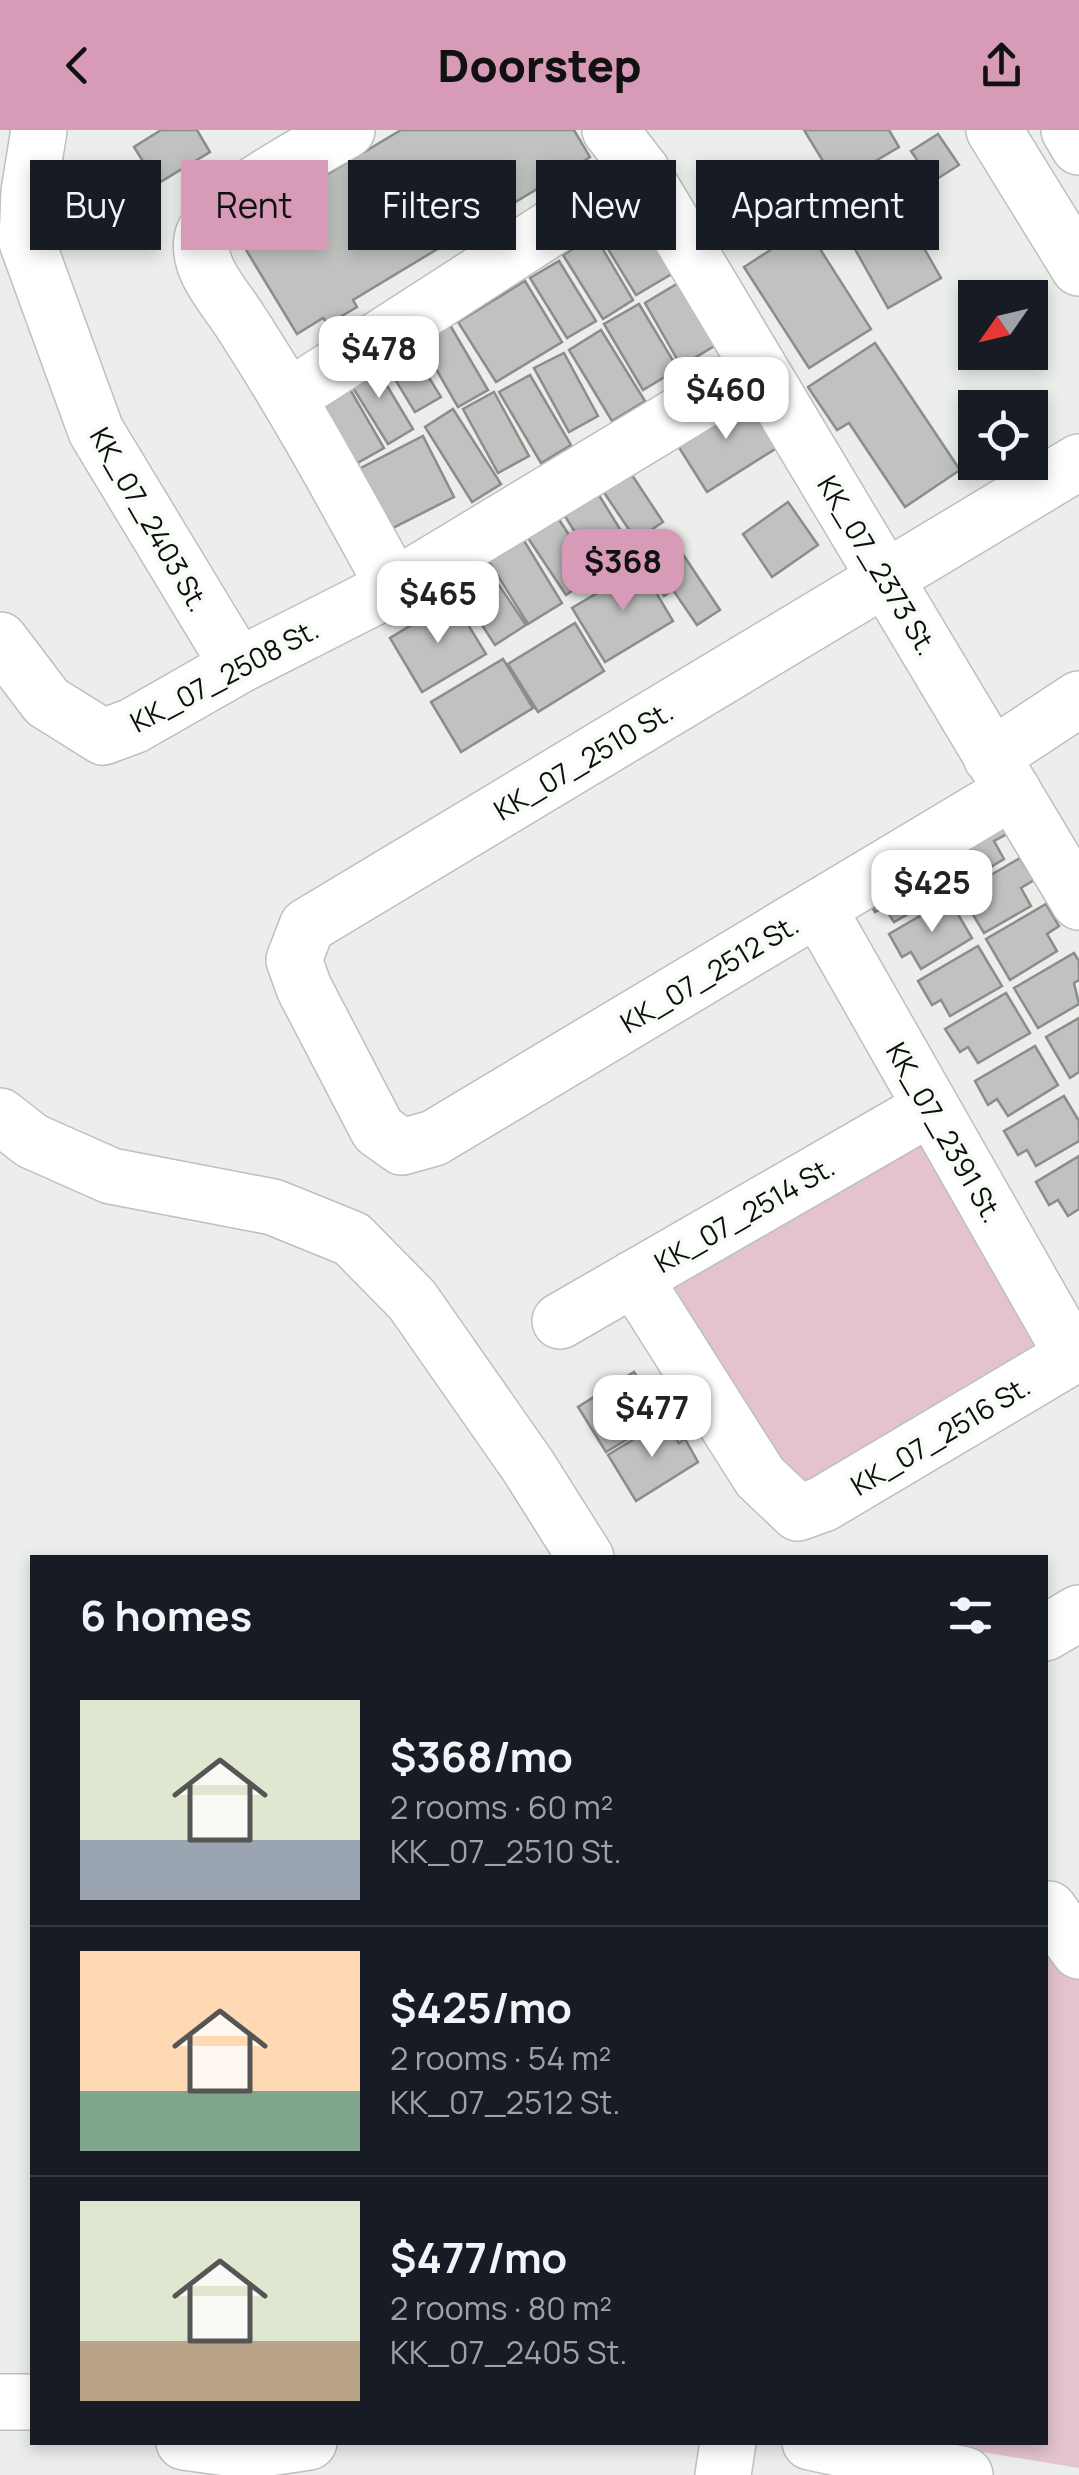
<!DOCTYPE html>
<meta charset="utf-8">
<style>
:root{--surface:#171b24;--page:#20242c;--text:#f1f3f6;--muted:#9ea1a6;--line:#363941;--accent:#d79ab7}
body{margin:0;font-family:Manrope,sans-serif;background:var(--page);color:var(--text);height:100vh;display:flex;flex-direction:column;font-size:38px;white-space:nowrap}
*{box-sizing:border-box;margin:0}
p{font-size:32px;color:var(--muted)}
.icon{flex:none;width:55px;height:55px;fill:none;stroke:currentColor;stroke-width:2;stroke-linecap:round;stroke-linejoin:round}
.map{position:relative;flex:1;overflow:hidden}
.panel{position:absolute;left:30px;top:1425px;width:1018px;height:890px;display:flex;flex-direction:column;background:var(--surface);border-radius:0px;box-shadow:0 5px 15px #0003}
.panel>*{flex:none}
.banner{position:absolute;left:30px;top:30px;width:1020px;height:90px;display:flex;gap:20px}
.needle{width:65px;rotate:236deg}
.controls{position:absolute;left:958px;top:150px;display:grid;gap:20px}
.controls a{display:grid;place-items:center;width:90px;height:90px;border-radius:0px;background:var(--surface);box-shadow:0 5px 15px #0003;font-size:50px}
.price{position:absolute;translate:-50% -85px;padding:0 22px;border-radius:20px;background:#fff;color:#222;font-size:32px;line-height:65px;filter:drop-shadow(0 2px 5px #0008)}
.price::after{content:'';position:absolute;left:50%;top:60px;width:30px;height:22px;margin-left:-15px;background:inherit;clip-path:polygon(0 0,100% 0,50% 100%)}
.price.on{background:var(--accent);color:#111}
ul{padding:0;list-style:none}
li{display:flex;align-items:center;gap:30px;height:250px;padding:0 50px}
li+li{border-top:2px solid var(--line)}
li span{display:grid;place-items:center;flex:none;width:280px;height:200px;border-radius:0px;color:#555}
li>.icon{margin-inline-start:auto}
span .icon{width:120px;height:120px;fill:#fffc;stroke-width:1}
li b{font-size:42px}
h2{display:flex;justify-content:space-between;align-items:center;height:120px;padding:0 50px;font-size:42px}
.chip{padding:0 35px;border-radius:0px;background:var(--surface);box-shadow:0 5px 15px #0003;font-size:35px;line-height:90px}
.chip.on{background:var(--accent);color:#111}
header{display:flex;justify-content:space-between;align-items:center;height:130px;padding:0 50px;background:var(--accent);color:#111;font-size:45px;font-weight:800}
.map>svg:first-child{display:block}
</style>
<header><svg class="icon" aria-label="back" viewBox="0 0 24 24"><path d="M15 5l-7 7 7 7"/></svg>Doorstep<svg class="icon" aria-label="share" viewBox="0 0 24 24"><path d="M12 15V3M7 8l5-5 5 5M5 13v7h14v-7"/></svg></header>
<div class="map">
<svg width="1079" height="2345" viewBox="0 0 1079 2345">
<rect width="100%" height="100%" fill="#ebeeea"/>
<!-- green -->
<g fill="#e4c3cc">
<polygon points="930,978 1073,1226 798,1383 634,1148"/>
<polygon points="1045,1773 1079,1788 1079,2338 928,2313 1045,2312"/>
</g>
<!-- building -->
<g fill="#bfc2be" stroke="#8a8d89" stroke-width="2.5">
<polygon points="161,0 197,0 210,22 157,54 134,17"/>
<polygon points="401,0 574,0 590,27 353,170 357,177 328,194 323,188 297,204 234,100"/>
<polygon points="804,0 889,0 899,17 837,54"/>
<polygon points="938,4 959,35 932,52 911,21"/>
<polygon points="900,76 941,148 888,178 847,105"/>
<polygon points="636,77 675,142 636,165 597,101"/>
<polygon points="806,97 871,199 809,238 744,137"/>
<polygon points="595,106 633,170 603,189 563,125"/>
<polygon points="559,131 596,191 567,208 530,148"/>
<polygon points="525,151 562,212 496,252 458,192"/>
<polygon points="680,152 716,215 681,236 645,173"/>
<polygon points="639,174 678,239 643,260 604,194"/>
<polygon points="443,183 488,260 458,277 414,201"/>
<polygon points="601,200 645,271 612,291 569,220"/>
<polygon points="875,213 960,340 905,377 849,293 837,300 808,257"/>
<polygon points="410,217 441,267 415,282 385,233"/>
<polygon points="564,223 598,286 569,302 534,238"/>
<polygon points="371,229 413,299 388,314 345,245"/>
<polygon points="530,245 571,315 541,333 499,262"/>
<polygon points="347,254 384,318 345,340 309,277"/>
<polygon points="494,262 529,326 498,343 463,279"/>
<polygon points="746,262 780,316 707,362 673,308"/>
<polygon points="453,279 501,354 472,372 425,297"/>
<polygon points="423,306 454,367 381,404 351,343"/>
<polygon points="630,342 663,392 636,410 603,361"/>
<polygon points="597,362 636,425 602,446 563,383"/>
<polygon points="788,372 818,415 772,447 743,404"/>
<polygon points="558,388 595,445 566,465 528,408"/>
<polygon points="523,409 562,473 528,494 488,430"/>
<polygon points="678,417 720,480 697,495 673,460 664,466 645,438"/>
<polygon points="482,430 526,495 495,515 452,449"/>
<polygon points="641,437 673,491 605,532 572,478"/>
<polygon points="453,470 486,524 422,562 390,508"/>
<polygon points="575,493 604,541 538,582 508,534"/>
<polygon points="503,529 533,578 461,622 431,572"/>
<polygon points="993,681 1007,704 994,711 1004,729 957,757 933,716"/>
<polygon points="921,723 945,763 894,792 884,777 875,782 861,758"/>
<polygon points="1020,728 1034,750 1021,758 1031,776 984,803 960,763"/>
<polygon points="949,769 972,808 921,839 911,822 902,827 889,804"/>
<polygon points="1046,774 1059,796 1047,804 1057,821 1010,850 986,809"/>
<polygon points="978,816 1002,856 950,886 941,870 932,875 918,851"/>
<polygon points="1074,823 1079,831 1079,850 1074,853 1079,874 1038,898 1014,858"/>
<polygon points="1006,863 1030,903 978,933 968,917 960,922 945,899"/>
<polygon points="1079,888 1079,942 1070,948 1046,907"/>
<polygon points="1035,916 1058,955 1008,986 997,969 988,975 975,951"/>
<polygon points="1064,966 1079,991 1079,1011 1036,1036 1027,1020 1018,1025 1004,1001"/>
<polygon points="1079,1026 1079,1079 1068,1086 1058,1070 1049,1075 1036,1052"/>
<polygon points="634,1242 649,1265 654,1261 669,1284 606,1322 578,1277"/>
<polygon points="664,1291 679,1313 685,1309 698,1332 636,1371 608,1325"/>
</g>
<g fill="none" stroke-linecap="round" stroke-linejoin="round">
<defs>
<g id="minor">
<polyline points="39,0 29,62 27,112 96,301 238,536"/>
<path d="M347 0C315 19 209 72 202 109 197 139 225 167 240 191 296 277 345 367 394 457"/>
<polyline points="610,0 641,40 1079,772"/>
<polyline points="994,0 1079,138"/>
<polyline points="1069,0 1079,17"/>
<polyline points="289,267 641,40"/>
<polyline points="0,510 47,572 103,607 133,596 238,536 394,457 758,237"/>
<polyline points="991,627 1079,569"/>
<polyline points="1013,661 434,1008 402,1017 378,1000 304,858 294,830 307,796 1079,332"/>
<polyline points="818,778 1073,1226"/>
<polyline points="0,986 32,1011 111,1046 273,1077 352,1109 412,1170 528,1336 586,1428"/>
<polyline points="634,1148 760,1347 798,1383 823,1374 1079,1222"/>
<polyline points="560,1191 930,978"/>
<polyline points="1045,1503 1079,1483"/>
<polyline points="1049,1779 1079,1821"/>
<polyline points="0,2272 32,2272"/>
<polyline points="184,2312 249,2321 309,2312"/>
<polyline points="810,2312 965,2345"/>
<polyline points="723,2345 728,2312"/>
</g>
</defs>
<!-- minor casing -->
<use href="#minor" stroke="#bdc0bc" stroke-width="58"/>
<!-- minor -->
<use href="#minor" stroke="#fff" stroke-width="55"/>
</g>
<g text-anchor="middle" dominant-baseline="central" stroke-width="8" stroke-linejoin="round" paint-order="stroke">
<!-- street labels -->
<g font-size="28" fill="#0c0d0c" stroke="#f8fcf7">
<text transform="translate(150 389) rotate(60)">KK_07_2403 St.</text>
<text transform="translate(878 435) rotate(59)">KK_07_2373 St.</text>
<text transform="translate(224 545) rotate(-28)">KK_07_2508 St.</text>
<text transform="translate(583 630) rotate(-31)">KK_07_2510 St.</text>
<text transform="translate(709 843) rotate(-31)">KK_07_2512 St.</text>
<text transform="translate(945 1002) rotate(60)">KK_07_2391 St.</text>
<text transform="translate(744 1084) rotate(-30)">KK_07_2514 St.</text>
<text transform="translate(940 1305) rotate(-31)">KK_07_2516 St.</text>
</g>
</g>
</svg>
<div class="controls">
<a><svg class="needle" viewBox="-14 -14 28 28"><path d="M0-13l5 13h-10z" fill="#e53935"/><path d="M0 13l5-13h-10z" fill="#9ea1a6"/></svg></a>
<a><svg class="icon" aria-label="locate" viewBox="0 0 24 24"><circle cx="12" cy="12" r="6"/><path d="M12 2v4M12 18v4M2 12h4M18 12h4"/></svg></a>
</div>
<b class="price" style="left:379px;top:271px">$478</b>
<b class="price" style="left:726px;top:312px">$460</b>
<b class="price on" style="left:623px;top:484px">$368</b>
<b class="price" style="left:438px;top:516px">$465</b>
<b class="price" style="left:932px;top:805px">$425</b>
<b class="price" style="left:652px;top:1330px">$477</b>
<div class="banner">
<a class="chip">Buy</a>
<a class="chip on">Rent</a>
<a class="chip">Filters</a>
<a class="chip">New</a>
<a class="chip">Apartment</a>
</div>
<section class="panel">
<h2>6 homes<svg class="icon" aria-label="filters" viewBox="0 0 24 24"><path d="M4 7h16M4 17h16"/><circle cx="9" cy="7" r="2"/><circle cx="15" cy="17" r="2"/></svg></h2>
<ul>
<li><span style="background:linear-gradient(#dfe7d0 70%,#9aa5b1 0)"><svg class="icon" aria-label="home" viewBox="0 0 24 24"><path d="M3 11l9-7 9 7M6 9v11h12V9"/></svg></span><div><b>$368/mo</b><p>2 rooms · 60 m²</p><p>KK_07_2510 St.</p></div></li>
<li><span style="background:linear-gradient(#ffd9b3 70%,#7fa58c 0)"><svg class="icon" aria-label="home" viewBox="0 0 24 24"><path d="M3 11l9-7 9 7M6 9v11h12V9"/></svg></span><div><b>$425/mo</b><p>2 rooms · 54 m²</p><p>KK_07_2512 St.</p></div></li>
<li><span style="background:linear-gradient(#dfe7d0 70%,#b9a48a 0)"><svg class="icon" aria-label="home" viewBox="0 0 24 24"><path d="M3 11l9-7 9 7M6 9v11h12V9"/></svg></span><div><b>$477/mo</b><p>2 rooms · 80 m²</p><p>KK_07_2405 St.</p></div></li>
</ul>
</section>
</div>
